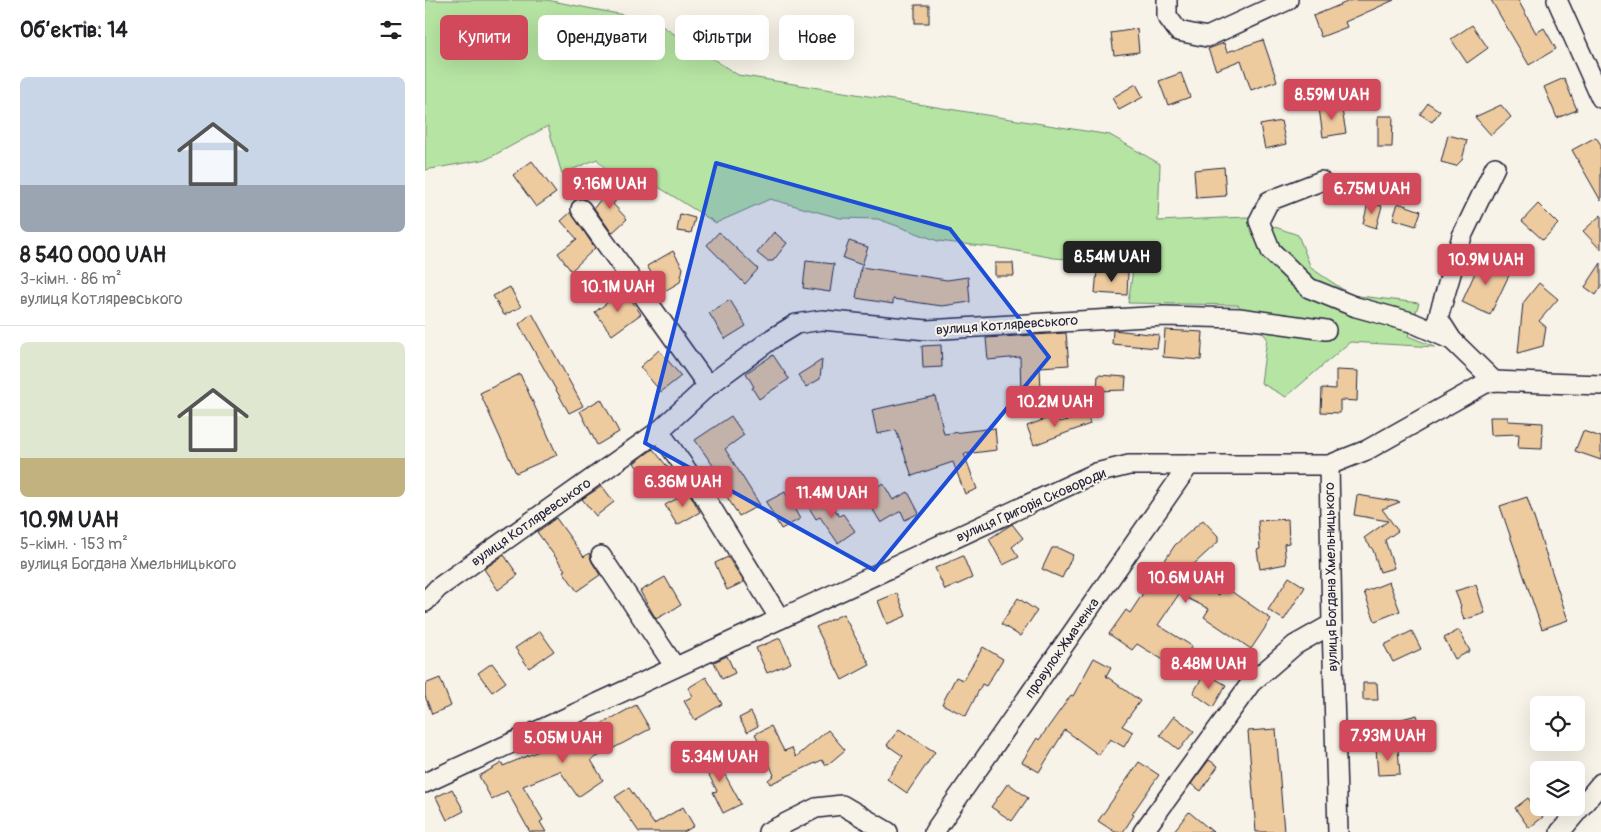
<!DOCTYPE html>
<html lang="uk">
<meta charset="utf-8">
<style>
:root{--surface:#fff;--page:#f6f6f6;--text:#202124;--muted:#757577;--line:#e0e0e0;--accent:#d1495b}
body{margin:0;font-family:Pangolin,sans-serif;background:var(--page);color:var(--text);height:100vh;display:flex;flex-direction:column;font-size:19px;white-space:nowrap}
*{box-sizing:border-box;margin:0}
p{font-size:16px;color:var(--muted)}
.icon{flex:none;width:28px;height:28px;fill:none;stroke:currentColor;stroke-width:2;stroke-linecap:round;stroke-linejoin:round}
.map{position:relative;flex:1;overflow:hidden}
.panel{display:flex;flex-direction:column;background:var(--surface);width:425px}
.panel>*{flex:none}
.hud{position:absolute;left:15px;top:15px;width:475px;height:45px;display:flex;gap:10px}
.buttons{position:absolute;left:1105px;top:696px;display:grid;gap:10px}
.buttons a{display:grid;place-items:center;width:55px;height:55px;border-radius:8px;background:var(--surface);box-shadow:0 5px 20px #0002;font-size:25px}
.price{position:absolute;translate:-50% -42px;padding:0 11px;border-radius:5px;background:var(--accent);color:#fff;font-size:16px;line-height:32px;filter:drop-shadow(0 1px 2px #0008)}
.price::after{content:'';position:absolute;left:50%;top:30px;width:15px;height:11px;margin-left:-8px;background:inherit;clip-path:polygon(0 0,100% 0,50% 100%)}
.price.active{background:#222;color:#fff}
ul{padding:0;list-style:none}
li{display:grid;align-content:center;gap:10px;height:265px;padding:0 20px}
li+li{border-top:1px solid var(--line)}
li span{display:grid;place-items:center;height:155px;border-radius:8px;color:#555}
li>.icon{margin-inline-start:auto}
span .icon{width:90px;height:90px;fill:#fffc;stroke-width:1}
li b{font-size:21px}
h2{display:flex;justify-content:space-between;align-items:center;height:60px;padding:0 20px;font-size:21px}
.pill{padding:0 18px;border-radius:8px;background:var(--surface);box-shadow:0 5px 20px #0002;font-size:18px;line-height:45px}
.pill.active{background:var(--accent);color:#fff}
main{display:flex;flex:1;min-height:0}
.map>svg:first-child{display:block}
</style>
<main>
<section class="panel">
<h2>Об’єктів: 14<svg class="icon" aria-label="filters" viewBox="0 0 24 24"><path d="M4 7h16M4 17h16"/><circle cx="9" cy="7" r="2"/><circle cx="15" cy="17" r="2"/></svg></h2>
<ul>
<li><span style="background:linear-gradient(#c9d6e8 70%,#9aa5b1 0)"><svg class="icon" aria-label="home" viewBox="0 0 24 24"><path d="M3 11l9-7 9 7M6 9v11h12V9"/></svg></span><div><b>8 540 000 UAH</b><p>3-кімн. · 86 m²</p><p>вулиця Котляревського</p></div></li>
<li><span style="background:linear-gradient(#dfe7d0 75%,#c2b280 0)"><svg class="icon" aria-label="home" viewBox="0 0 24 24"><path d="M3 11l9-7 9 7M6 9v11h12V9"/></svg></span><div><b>10.9M UAH</b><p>5-кімн. · 153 m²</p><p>вулиця Богдана Хмельницького</p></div></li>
</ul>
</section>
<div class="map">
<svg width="1176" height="832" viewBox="0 0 1176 832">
<rect width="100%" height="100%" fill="#f7f3e8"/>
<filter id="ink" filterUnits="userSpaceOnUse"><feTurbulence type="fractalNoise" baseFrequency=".02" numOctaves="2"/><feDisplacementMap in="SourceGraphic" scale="10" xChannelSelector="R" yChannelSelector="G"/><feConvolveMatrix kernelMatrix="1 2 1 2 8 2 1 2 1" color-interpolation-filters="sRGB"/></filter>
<g filter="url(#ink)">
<!-- green -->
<polygon fill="#b6e5a3" stroke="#6c846f" points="0,0 122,0 229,21 313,75 685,135 735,164 733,221 821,217 873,235 886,268 926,295 994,303 983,336 1010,347 925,342 861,397 836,383 842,338 813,305 703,303 709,263 629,258 582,249 513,241 453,219 415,218 345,199 291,223 219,178 196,187 172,159 137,174 123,126 62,159 0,170"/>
<!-- building -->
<g fill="#edcb9f" stroke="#22223b">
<polygon points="927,0 969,0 920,22 922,27 896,37 888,16"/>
<polygon points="1066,0 1093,0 1111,33 1119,28 1131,49 1104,65"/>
<rect x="490" y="5" width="14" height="18"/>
<polygon points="276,18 291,20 288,42 272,39"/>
<polygon points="1047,25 1063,48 1042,63 1026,39"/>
<polygon points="712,29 714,52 689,55 686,33"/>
<polygon points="838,40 852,81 826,90 816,60 791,70 783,49 799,43 802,52"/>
<polygon points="756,73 765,97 743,105 734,81"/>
<polygon points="1139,78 1152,110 1132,118 1119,87"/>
<polygon points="711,84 718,97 694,110 687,98"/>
<polygon points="1003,103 1015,111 1007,122 995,114"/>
<polygon points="916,104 921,133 898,137 894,108"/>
<polygon points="1076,105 1086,117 1066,135 1050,117"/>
<polygon points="953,116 968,116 967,147 953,147"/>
<polygon points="856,121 861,144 840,149 835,125"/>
<polygon points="1023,135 1042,140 1037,160 1031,166 1016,162"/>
<polygon points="1171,137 1176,145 1176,201 1147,150"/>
<polygon points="107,161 131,193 111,207 88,175"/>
<polygon points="799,167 801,196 771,198 769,170"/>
<polygon points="186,186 196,193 188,204 202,219 187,233 169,208"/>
<polygon points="943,203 957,206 951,228 938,224"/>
<polygon points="973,203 996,211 991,226 968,219"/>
<polygon points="1113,204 1133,224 1118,240 1097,221"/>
<polygon points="146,212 170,248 146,271 133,253 152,239 136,221"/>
<polygon points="255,214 270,218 266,233 252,231"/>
<polygon points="1176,215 1176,250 1158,231"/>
<polygon points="294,232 333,269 320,284 282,245"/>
<polygon points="349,232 362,243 348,261 342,261 332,253"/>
<polygon points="424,241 443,247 437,265 418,258"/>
<polygon points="248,251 258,268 255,282 238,292 222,266"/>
<polygon points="1057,257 1086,271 1065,315 1037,302"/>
<polygon points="381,261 409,264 405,292 378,288"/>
<polygon points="570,263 588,263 589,276 570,276"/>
<polygon points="1176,263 1176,287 1171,295 1160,287"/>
<polygon points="436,267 522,280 543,277 545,302 517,306 468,299 468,304 431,298"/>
<polygon points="672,270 703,272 702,295 670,293"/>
<polygon points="1114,283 1133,299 1114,321 1121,327 1118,346 1093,353 1098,303"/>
<polygon points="85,287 96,307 79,315 68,296"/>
<polygon points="199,290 216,314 187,335 170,312"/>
<polygon points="305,300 321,326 300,339 284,313"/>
<polygon points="107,313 158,406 144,413 94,324"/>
<polygon points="688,330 734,335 732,348 687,344"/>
<polygon points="740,330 778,332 776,360 738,357"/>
<polygon points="641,333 644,365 615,367 616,393 596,394 595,357 563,360 561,338"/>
<polygon points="516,345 517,367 498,368 497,346"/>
<polygon points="234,350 256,376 236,392 215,367"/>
<polygon points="348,355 364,379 334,399 327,388 329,387 321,373"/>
<polygon points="397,360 395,379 381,387 373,375"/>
<polygon points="911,370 933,371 932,401 915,400 915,413 896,412 897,388 911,389"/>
<polygon points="95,374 132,455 91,473 55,393"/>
<polygon points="673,375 701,377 700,390 672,391"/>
<polygon points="510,396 519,434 570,428 572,450 539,454 552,489 540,494 528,462 487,476 471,430 452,434 447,410"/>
<polygon points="176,399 194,432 172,445 155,411"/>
<polygon points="631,415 634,422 663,416 665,424 609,445 602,426"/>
<polygon points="306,416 319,435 300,449 335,505 314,516 285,470 289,467 270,440"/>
<polygon points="1065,417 1083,417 1083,421 1118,423 1117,449 1093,448 1094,434 1066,435"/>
<polygon points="1158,431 1176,437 1176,460 1150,451"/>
<polygon points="228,449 245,470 226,485 209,463"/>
<polygon points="458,483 468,500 483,492 494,513 480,520 476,511 456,523 439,495"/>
<polygon points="177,486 189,502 171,516 157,499"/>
<polygon points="264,492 275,512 252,525 240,505"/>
<polygon points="360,492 375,519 356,529 341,502"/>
<polygon points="401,495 414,516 418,514 430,531 413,543 395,517 391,519 383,506"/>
<polygon points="932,495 975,502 957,509 973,531 960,540 969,568 955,572 948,550 939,538 963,521 929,515"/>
<polygon points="1102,497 1143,620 1117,629 1075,506"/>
<polygon points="131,518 159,557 164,553 167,562 175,575 152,591 138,571 140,570 112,532"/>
<polygon points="863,519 864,543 859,544 861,564 835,569 832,550 835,549 833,521"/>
<polygon points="778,520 793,536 793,542 757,575 794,595 800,587 846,619 826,649 779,617 784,609 754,594 733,625 767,646 754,664 743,656 740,661 712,644 707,650 684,634 701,610 705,613 750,545"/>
<polygon points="587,524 598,538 587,547 594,557 578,565 564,539"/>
<polygon points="627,548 633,548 648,555 637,578 617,569"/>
<polygon points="79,555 93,575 73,590 59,569"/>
<polygon points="538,556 547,578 520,590 510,568"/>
<polygon points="303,557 319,582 302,590 290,563"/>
<polygon points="240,577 256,605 231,619 215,591"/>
<polygon points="864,577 880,587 859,620 843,610"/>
<polygon points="964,582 975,611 950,621 939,592"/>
<polygon points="1051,585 1060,613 1039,620 1035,607 1036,606 1030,591"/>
<polygon points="472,593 481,616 462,624 453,601"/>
<polygon points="593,598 612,611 595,636 576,624"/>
<polygon points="418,614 445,665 417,680 391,627"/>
<polygon points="1034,630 1045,651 1030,659 1019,638"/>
<polygon points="115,631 129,651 104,668 90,648"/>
<polygon points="987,631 996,649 968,662 959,645"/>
<polygon points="355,638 366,663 342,673 331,648"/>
<polygon points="558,647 578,659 561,686 557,684 541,716 517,704 531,677 538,680"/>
<polygon points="302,656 310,673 297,679 289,662"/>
<polygon points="669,658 686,667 681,676 715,701 697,726 708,732 699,747 685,739 674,755 640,730 614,772 597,762 612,738 614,740 646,695 648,696"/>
<polygon points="67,663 81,682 67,692 53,673"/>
<polygon points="780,673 801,685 788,707 768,693"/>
<polygon points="281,677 297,704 270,720 259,701 268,696 263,688"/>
<polygon points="15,678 26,706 7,714 0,696 0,684"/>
<polygon points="938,683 952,683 953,700 938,700"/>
<polygon points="211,705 225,729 166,760 178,780 153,797 135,771 98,786 118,820 115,822 121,832 105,832 82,791 67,800 54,776 77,763 78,766 133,743 168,725 169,728"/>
<polygon points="326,712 333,726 322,732 314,718"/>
<polygon points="992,715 996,727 973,735 969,721"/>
<polygon points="749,716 769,731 754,750 735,735"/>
<polygon points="346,726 359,751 367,748 371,757 403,730 420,750 401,766 397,760 345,784 343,780 349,775 342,759 343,758 330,734"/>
<polygon points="474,729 510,752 482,793 462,779 478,756 462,745"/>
<polygon points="851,729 859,832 831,832 823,731"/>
<polygon points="973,748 975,774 953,775 951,749"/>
<polygon points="287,751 316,804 298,813 288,792 292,791 275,757"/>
<polygon points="784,760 793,766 776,791 766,784"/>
<polygon points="714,762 734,775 707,814 709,815 698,832 690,832 673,821"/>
<polygon points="583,783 603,798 587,821 566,807"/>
<polygon points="204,788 229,824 258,807 269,826 259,832 214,832 190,797"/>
<polygon points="27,789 39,811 22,820 11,797"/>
<polygon points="1103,798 1118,817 1104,828 1090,808"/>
<polygon points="764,812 788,832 748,832"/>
</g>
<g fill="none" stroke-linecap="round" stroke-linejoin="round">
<defs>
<g id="minor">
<polyline points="742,0 742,16 753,31 782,37 863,0"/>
<polyline points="1132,0 1176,98"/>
<polyline points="896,181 844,201 834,221 846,251 884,288 931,307 986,322 1027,340"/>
<polyline points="156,209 283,386"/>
<polyline points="1069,381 1027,340 1013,318 1037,236 1070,167"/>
<polyline points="234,431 273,486 355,619"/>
<polyline points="904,465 907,624 913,832"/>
<polyline points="176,556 250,667"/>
<polyline points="0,602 13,588 234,431 283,386 348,338 371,324 397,320 502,330 739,316 814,318 901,330"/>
<polyline points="0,783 671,473 704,465 904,465 942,450 1059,384 1069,381 1176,385"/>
<polyline points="343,832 391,808 417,805 463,832"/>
<polyline points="509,832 764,465"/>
<polyline points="718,832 826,683 870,645 907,624"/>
<polyline points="1135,832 1176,783"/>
</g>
</defs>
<!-- minor casing -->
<use href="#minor" stroke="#22223b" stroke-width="22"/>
<!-- minor -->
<use href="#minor" stroke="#f7f3e8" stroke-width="19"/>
</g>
</g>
<!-- marked area -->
<path fill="#1d4ed8" fill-opacity="0.2" stroke="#1d4ed8" stroke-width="4" stroke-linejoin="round" d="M291 163 525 229 624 357 449 570 220 443Z"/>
<g text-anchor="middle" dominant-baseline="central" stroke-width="4" stroke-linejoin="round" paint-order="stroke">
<!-- street labels -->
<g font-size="14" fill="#22223b" stroke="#f7f3e8">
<text transform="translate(582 325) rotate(-4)">вулиця Котляревського</text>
<text transform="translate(606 505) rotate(-24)">вулиця Григорія Сковороди</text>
<text transform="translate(106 522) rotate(-35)">вулиця Котляревського</text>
<text transform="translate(906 577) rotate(-91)">вулиця Богдана Хмельницького</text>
<text transform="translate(637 648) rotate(-55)">провулок Жмаченка</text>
</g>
</g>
</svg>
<div class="buttons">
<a><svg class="icon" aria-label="locate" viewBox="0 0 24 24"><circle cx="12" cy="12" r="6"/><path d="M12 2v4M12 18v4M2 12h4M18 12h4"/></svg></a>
<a><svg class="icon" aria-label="layers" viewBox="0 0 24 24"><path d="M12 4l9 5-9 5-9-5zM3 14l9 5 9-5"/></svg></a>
</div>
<b class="price" style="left:907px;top:121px">8.59M UAH</b>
<b class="price" style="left:185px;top:210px">9.16M UAH</b>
<b class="price" style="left:947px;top:215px">6.75M UAH</b>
<b class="price active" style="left:687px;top:283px">8.54M UAH</b>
<b class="price" style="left:1061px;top:286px">10.9M UAH</b>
<b class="price" style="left:193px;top:313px">10.1M UAH</b>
<b class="price" style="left:630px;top:428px">10.2M UAH</b>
<b class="price" style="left:258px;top:508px">6.36M UAH</b>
<b class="price" style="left:407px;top:519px">11.4M UAH</b>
<b class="price" style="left:761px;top:604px">10.6M UAH</b>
<b class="price" style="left:784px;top:690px">8.48M UAH</b>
<b class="price" style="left:963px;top:762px">7.93M UAH</b>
<b class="price" style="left:138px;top:764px">5.05M UAH</b>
<b class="price" style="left:295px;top:783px">5.34M UAH</b>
<div class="hud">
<a class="pill active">Купити</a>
<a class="pill">Орендувати</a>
<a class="pill">Фільтри</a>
<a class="pill">Нове</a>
</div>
</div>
</main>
